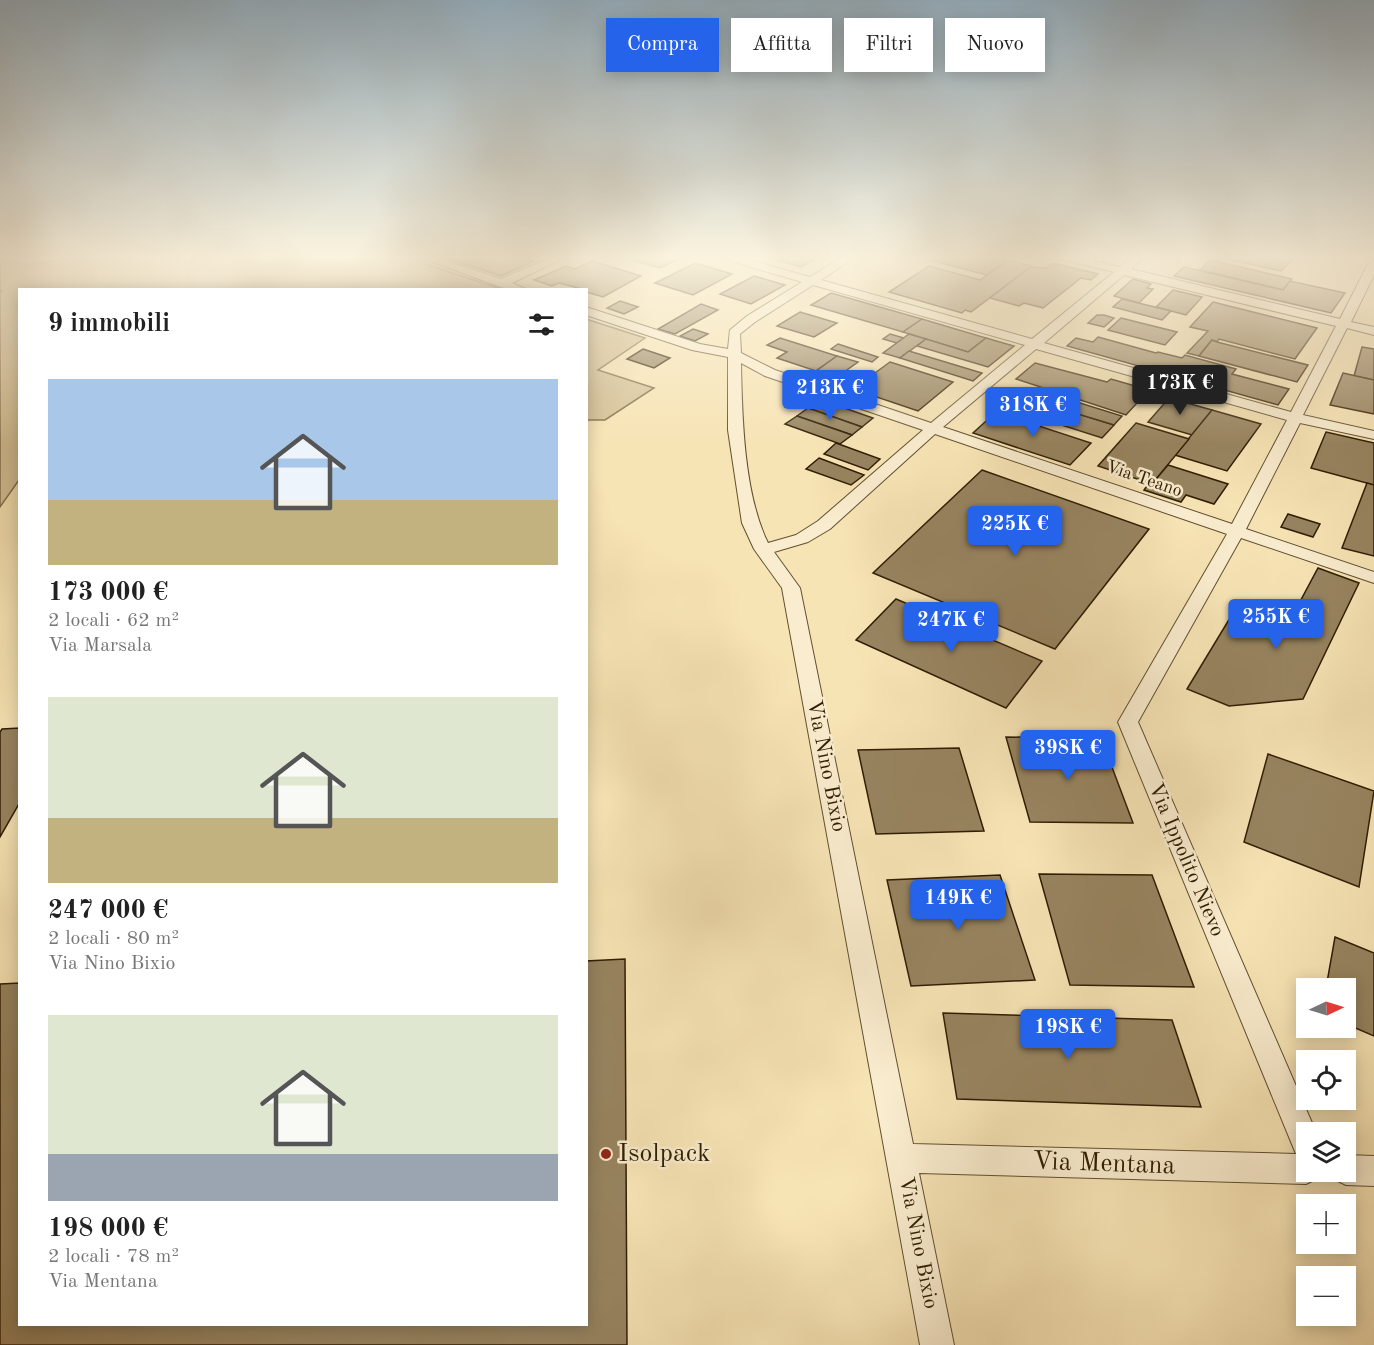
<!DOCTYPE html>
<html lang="it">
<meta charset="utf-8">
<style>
:root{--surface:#fff;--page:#f2f2f2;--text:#222;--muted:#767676;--accent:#2563eb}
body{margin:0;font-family:"Old Standard TT",serif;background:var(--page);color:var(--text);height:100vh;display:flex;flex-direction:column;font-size:22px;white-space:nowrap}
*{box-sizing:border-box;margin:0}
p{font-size:20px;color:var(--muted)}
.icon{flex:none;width:33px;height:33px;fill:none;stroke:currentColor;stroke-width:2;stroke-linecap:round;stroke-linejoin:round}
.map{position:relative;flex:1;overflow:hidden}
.panel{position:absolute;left:18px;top:288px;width:570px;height:1038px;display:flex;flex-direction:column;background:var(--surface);border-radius:0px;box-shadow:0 3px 15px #0003}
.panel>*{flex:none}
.guide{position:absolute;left:606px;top:18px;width:570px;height:54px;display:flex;gap:12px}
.needle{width:39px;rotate:86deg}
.tools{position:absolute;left:1296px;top:978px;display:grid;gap:12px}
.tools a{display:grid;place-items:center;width:60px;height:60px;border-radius:0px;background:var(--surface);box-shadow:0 3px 15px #0003;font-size:30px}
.price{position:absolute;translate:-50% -51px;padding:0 14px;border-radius:6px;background:var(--accent);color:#fff;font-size:20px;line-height:39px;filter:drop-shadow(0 2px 3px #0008)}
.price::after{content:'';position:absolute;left:50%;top:36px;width:18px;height:14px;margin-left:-9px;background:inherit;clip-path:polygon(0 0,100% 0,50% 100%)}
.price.on{background:#222;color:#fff}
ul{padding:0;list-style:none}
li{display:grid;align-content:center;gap:12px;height:318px;padding:0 30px}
li span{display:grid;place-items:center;height:186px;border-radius:0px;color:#555}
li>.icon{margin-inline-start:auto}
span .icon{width:108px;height:108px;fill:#fffc;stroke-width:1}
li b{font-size:26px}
h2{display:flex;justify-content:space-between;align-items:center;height:72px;padding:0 30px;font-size:26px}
.pill{padding:0 21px;border-radius:0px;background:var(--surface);box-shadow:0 3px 15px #0003;font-size:21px;line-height:54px}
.pill.on{background:var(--accent);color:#fff}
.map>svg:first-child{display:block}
</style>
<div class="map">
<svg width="1374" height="1345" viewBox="0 0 1374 1345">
<rect width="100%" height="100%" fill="#f7e4b5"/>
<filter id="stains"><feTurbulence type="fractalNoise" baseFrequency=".00333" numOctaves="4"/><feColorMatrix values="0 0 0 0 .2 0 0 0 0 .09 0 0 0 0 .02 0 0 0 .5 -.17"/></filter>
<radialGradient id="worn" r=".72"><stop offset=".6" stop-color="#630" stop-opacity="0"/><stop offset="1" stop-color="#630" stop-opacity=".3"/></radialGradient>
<!-- green -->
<g fill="#d5c297" stroke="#82704d" stroke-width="1.5">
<path d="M0 256H5C24 273 51 260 75 256H401L501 289 20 290 19 480 0 507V294L2 291H0Z"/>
<polygon points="586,319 645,338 598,370 654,388 605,420 587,420"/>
</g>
<!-- building -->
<g fill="#978460" stroke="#2f1d03" stroke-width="1.5">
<polygon points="440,256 516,256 534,261 501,276"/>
<polygon points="619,256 686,256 660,268"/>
<polygon points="762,256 821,256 801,267"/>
<polygon points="920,256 1005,256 1012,257 987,275 918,257"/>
<polygon points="1215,256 1287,256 1295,257 1281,271"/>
<polygon points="1008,260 1032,266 971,312 965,310 962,313 889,292 929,266 980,280"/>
<polygon points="1210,260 1292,279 1283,290 1200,270"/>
<polygon points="592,261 641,276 603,297 586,292 586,290 559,283 552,286 534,280 566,266 575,269"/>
<polygon points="695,263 732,274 693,295 655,283"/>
<polygon points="1053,263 1098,274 1091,280 1081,278 1043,308 1024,303 1019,306 990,298 1030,267 1046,268"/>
<polygon points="1184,267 1283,290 1290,281 1345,293 1331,313 1174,276"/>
<polygon points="754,276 785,285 751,304 720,294"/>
<polygon points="1133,279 1151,284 1147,288 1153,289 1139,303 1114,296"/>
<polygon points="1173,290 1202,297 1186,315 1156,307"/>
<polygon points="831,293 922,319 903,332 811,305"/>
<polygon points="1122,299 1171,311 1162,320 1113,307"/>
<polygon points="620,301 638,307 624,314 607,308"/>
<polygon points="1213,302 1317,328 1295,359 1219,339 1217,342 1212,340 1199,356 1187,353 1208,331 1190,327"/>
<polygon points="701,304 718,310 675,334 658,329"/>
<polygon points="800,312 837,323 814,337 777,326"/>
<polygon points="1097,315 1104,315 1114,318 1104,327 1088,323"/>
<polygon points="1121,318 1177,332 1165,345 1108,330"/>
<polygon points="922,319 986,338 968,352 903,332"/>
<polygon points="693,329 708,334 695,341 680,336"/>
<polygon points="890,334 904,338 897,343 883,339"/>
<polygon points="909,334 926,339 900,358 883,353"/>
<polygon points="1098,337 1156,353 1158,352 1182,358 1185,355 1236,369 1232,374 1289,389 1278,405 1067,346 1076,338 1093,342"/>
<polygon points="780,338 837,356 816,371 777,358 787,352 767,345"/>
<polygon points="986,338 1014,346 988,367 917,346 926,339 968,352"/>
<polygon points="1212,340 1217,342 1308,365 1297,382 1199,356"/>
<polygon points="838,344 878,357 872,362 831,349"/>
<polygon points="1362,347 1374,349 1374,380 1354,376"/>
<polygon points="643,349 670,358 654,368 627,359"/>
<polygon points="909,351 982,373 973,381 900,358"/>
<polygon points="837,356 858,362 837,377 816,371"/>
<polygon points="890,362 953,382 918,411 853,389"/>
<polygon points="1035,363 1107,382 1111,379 1149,390 1126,415 1016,379"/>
<polygon points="1343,373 1374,380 1374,414 1330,405"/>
<polygon points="1012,388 1023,391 1010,403 999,399"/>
<polygon points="1018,395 1055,407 1114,425 1102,438 1005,407"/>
<polygon points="1064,398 1122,416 1114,425 1055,407"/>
<polygon points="1169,398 1212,410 1192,435 1148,422"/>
<polygon points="819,399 873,418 862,427 808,408"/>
<polygon points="808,408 862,427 852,435 797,416"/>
<polygon points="1212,410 1261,424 1227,471 1175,455"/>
<polygon points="996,412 1091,443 1070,465 973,433"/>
<polygon points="797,416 852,435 840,444 785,424"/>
<polygon points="1136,423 1189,439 1152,484 1098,466"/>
<polygon points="1326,432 1374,443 1374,485 1311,468"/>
<polygon points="836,443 880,459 868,470 824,454"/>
<polygon points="819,458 864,475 851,485 806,469"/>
<polygon points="1168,465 1228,484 1214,504 1186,495 1181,502 1144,490 1149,483 1152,484"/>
<polygon points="982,470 1149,529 1055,649 873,573"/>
<polygon points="1367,483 1374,485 1374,556 1342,548"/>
<polygon points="1288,514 1320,524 1313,537 1281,527"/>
<polygon points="1318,568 1359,583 1303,699 1229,706 1187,689 1230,618 1281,637"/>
<polygon points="896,599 1042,661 1006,708 856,640"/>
<polygon points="20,728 20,802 0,837 0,732 2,729"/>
<polygon points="1006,737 1101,738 1133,823 1030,822"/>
<polygon points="959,748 984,831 876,834 858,750"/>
<polygon points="1268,754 1374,791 1359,887 1244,842"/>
<polygon points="1039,874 1152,875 1194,987 1070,985"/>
<polygon points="1000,875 1035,980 911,986 887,880"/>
<polygon points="1335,937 1374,953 1374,1036 1346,1024 1346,988 1326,988"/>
<polygon points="625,959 627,1345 0,1345 0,984 20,983 20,1324 586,1324 586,961"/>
<polygon points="943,1013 1172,1020 1201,1107 957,1099"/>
</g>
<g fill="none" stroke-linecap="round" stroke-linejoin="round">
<defs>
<g id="minor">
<polygon points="416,256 432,256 501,279 554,256 568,256 512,283 528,290 509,290"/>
<path d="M719 256H735L810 277 844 256H856L821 280 1032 339 1114 272 1056 258 1055 256H1072L1120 267 1134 256H1145L1131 269 1340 319 1368 264 1374 261V275L1351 322 1374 327V335L1347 328 1303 415 1374 431V439L1300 423 1246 529 1374 572V583L1241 538 1138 722 1316 1132H1306V1172H1320L1316 1179 1306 1184 919 1173 954 1345H920L782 588 754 549 742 523 728 430V357L692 350 586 315V307L700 344 728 349 730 330 747 316 802 282 720 258ZM1124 275 1336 326 1291 412 1044 343ZM813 285 1025 345 931 423 775 370 741 353 740 334 755 322ZM1036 349 1287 420 1232 524 943 427ZM741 363 765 376 923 430 818 521 796 535 768 543C744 494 742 418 741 363ZM935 434 1227 534 1118 722 1296 1154 913 1144 800 588 774 552 808 542 830 529Z"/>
<polygon points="1346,1155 1374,1156 1374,1186 1346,1185 1336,1180 1332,1172 1346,1172"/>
</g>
</defs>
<!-- minor casing -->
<use href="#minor" stroke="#614f30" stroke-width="2"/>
<!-- minor -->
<use href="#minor" fill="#faedcf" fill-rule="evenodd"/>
</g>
<!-- sky -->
<linearGradient id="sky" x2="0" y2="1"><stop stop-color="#93acbb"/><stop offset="0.58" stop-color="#fbf3de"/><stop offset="1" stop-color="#fbf3de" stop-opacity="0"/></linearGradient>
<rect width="1374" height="444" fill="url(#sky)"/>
<!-- markers -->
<circle fill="#8f2418" stroke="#faedcf" stroke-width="2" cx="606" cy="1154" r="6"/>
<g text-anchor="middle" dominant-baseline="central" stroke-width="5" stroke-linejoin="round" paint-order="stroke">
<!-- far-street labels -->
<g font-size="18" fill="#2f1d03" stroke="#faedcf">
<text transform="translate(1144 479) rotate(19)">Via Teano</text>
</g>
<!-- street labels -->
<g font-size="21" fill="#2f1d03" stroke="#faedcf">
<text transform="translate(826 766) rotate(79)">Via Nino Bixio</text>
<text transform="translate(1186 860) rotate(67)">Via Ippolito Nievo</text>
<text transform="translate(918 1243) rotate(79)">Via Nino Bixio</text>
</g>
<!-- near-poi labels -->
<g font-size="26" fill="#2f1d03" stroke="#faedcf" text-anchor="start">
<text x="618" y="1154">Isolpack</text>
</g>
<!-- near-street labels -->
<g font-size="26" fill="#2f1d03" stroke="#faedcf">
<text transform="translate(1104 1164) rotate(2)">Via Mentana</text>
</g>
</g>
<rect width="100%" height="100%" filter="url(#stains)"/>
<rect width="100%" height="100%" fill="url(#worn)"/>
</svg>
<div class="tools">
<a><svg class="needle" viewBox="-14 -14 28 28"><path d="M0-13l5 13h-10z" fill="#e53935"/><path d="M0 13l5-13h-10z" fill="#767676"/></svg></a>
<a><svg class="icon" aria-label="locate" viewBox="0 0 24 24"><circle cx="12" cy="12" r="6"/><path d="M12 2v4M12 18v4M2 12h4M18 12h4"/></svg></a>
<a><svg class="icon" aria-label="layers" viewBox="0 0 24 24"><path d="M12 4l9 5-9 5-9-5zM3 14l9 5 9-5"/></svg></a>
<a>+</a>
<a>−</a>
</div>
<b class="price on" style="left:1180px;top:416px">173K €</b>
<b class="price" style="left:830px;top:421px">213K €</b>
<b class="price" style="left:1033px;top:438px">318K €</b>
<b class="price" style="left:1015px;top:557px">225K €</b>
<b class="price" style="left:1276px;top:650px">255K €</b>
<b class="price" style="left:951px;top:653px">247K €</b>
<b class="price" style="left:1068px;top:781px">398K €</b>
<b class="price" style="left:958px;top:931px">149K €</b>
<b class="price" style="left:1068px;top:1060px">198K €</b>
<div class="guide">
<a class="pill on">Compra</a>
<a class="pill">Affitta</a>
<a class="pill">Filtri</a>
<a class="pill">Nuovo</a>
</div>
<section class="panel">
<h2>9 immobili<svg class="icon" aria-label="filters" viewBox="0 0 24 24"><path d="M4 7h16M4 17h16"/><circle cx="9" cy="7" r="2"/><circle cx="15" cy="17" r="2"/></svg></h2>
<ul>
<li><span style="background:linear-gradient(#a9c7e8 65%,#c2b280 0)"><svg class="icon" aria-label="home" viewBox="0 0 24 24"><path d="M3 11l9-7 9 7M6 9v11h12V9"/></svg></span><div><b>173 000 €</b><p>2 locali · 62 m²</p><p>Via Marsala</p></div></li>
<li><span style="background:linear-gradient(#dfe7d0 65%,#c2b280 0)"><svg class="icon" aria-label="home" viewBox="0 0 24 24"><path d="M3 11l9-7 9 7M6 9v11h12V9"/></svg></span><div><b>247 000 €</b><p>2 locali · 80 m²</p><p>Via Nino Bixio</p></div></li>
<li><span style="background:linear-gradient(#dfe7d0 75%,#9aa5b1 0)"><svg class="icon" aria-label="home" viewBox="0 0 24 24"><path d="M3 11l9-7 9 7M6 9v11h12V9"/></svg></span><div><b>198 000 €</b><p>2 locali · 78 m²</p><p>Via Mentana</p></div></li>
</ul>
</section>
</div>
